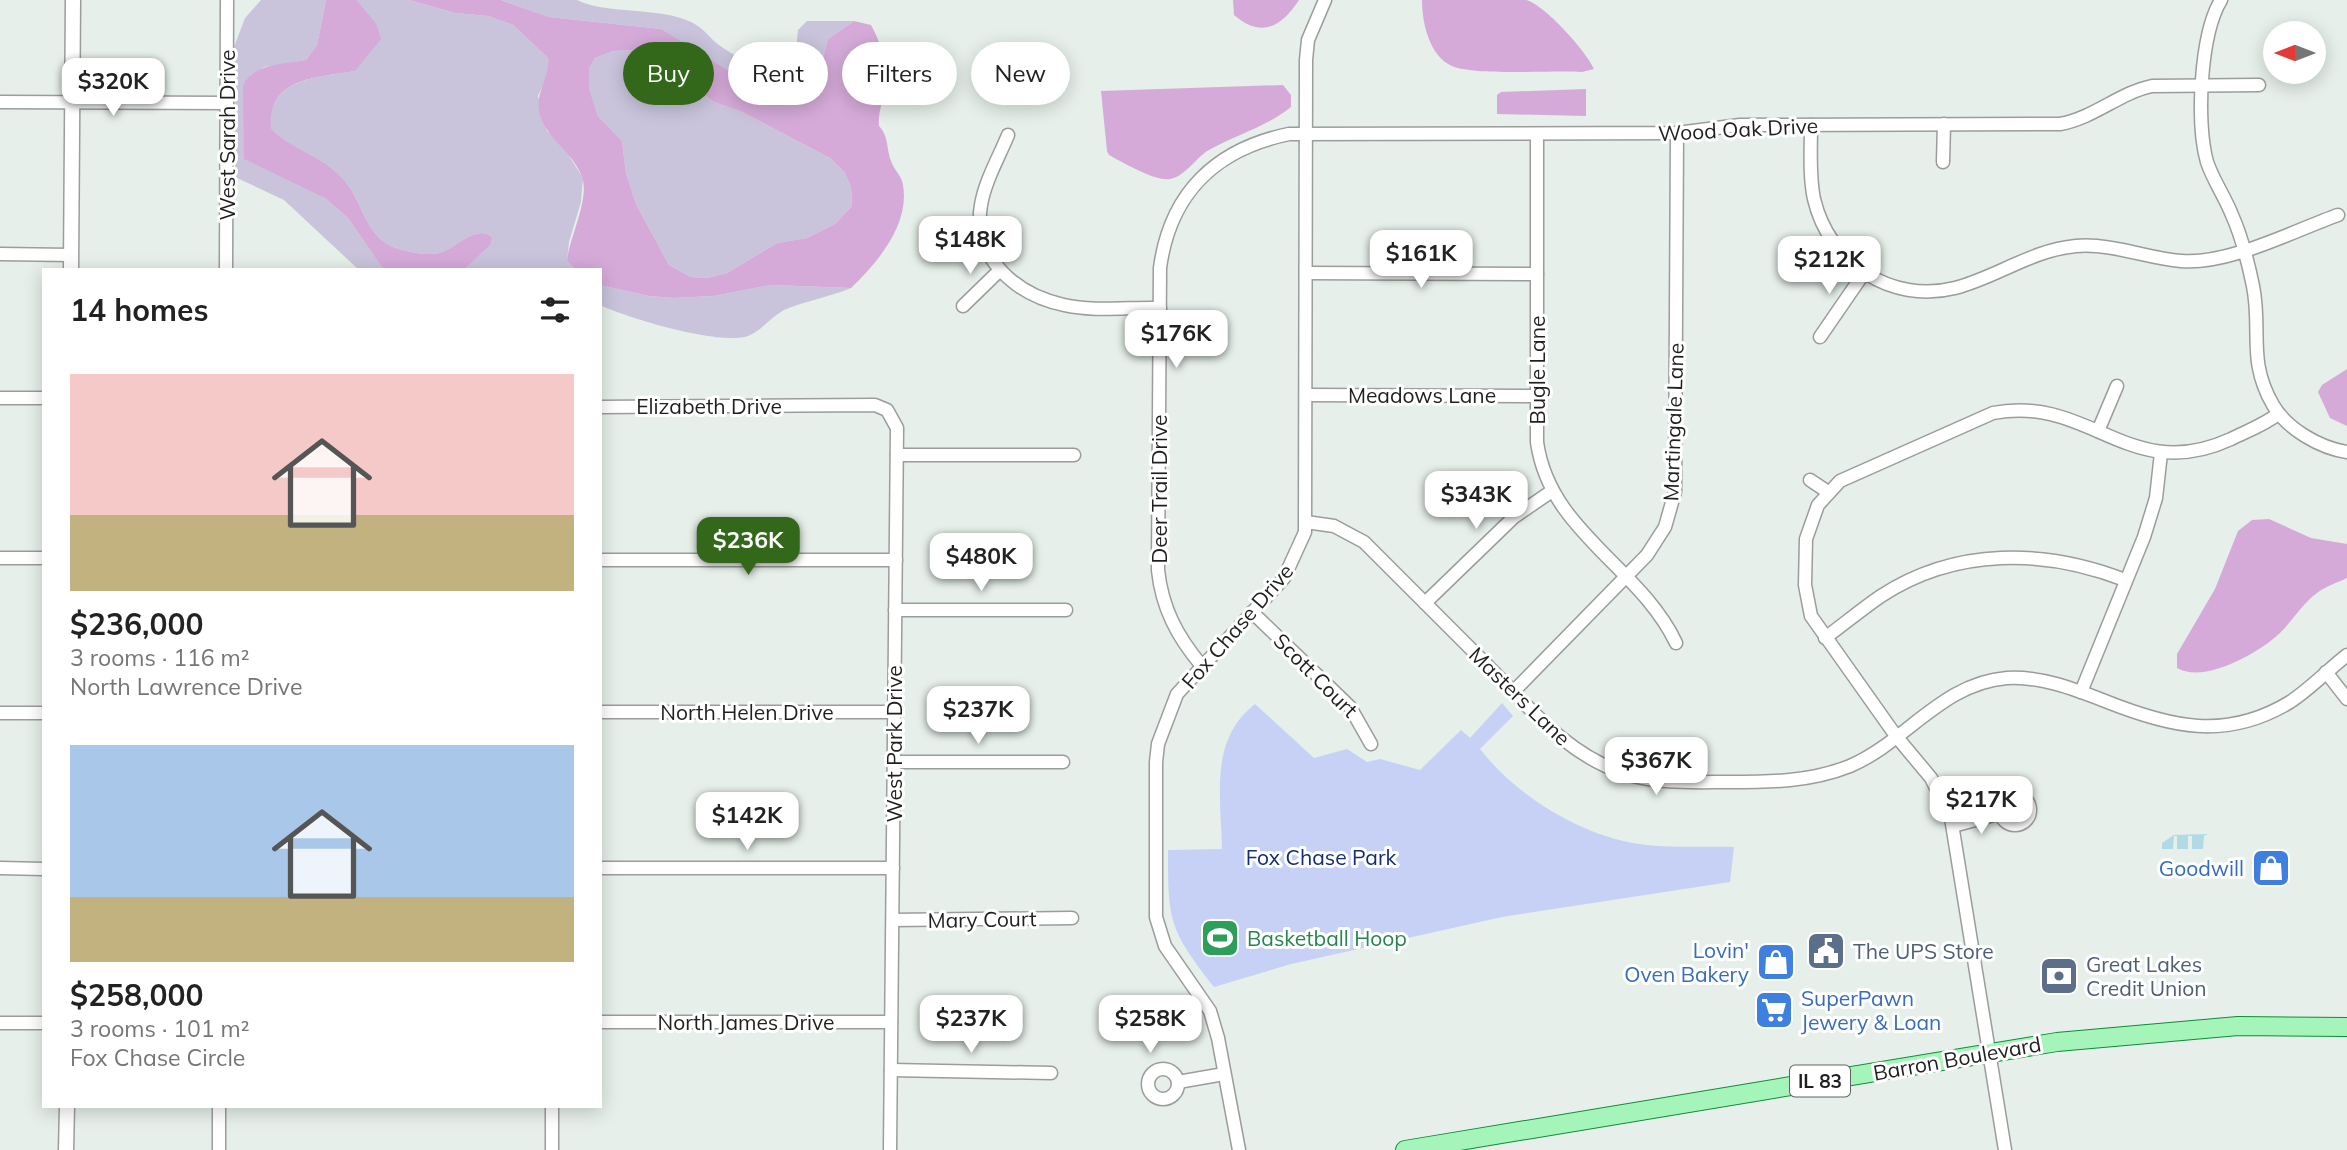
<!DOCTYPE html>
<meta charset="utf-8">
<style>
:root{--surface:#fff;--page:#f6f6f6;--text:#222;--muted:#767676;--accent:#33681a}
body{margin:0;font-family:Mulish,sans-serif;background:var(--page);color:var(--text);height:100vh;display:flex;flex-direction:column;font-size:26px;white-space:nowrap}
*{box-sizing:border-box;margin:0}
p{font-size:23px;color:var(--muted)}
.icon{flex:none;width:38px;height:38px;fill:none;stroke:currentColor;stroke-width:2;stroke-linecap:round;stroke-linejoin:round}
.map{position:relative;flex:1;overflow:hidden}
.sheet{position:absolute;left:42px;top:268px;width:560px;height:840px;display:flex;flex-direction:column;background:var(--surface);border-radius:0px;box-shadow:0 4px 18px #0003}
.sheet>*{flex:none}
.guide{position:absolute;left:623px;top:42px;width:665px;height:63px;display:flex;gap:14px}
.needle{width:46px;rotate:270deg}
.controls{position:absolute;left:2263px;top:21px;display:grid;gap:14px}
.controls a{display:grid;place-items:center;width:63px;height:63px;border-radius:50%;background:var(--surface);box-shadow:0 4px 18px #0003;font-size:35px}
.price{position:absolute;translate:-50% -60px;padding:0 16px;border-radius:14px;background:#fff;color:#222;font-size:23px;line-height:46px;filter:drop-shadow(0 2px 4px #0008)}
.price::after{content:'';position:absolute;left:50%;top:42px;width:21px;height:16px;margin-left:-10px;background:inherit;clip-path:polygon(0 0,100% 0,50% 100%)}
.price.active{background:var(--accent);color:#fff}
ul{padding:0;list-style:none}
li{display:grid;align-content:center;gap:14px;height:371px;padding:0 28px}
li span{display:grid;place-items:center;height:217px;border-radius:0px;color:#555}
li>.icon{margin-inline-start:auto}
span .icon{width:126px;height:126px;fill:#fffc;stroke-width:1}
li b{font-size:30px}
h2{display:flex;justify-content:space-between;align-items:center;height:84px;padding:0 28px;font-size:30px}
.chip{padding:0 24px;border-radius:32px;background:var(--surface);box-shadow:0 4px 18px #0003;font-size:24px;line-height:63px}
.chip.active{background:var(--accent);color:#fff}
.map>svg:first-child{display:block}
</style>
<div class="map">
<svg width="2347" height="1150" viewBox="0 0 2347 1150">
<rect width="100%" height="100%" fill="#e6efe9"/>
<!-- grass -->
<polygon fill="#b0dae5" points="2208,834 2204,836 2203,849 2192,849 2192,836 2188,836 2188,849 2177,849 2177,836 2174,836 2173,849 2162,849 2162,843 2174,835"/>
<!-- wetland -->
<g fill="#c9c4db">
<polygon points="261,0 326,0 317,45 306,60 264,67 243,85 299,183 325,198 348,218 383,269 358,269 284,200 235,177 234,47 245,18"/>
<path d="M357 0H409L455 13 488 16 513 25 548 58 549 72 538 96 547 131 559 140 583 178 581 202 569 242 567 261 575 269H464L492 237C477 223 455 249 439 253 427 256 408 252 396 248 365 237 364 204 345 181 322 154 293 151 270 129 268 77 316 78 355 71L376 23Z"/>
<path d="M501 0H577C606 15 660 6 693 23 701 27 708 35 714 41 744 65 757 65 795 60L798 30 807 21H854L828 39 814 97 806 102 789 100 747 82 662 29 549 17Z"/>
<polygon points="637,50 659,53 671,71 714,102 742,112 830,158 845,173 851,187 852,206 835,224 807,238 777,243 727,273 707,278 691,277 669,265 636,204 626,173 622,141 598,116 589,88 589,69 595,58 614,51"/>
<path d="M600 285 649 296 674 298 714 296 771 285 851 288C830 297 801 302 784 310 771 317 761 331 748 336 721 346 627 318 600 305Z"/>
</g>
<!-- park -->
<path fill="#c6d1f5" d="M1502 703 1513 716 1480 749C1517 797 1586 839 1647 845 1675 848 1705 846 1734 847L1730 882 1502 917 1291 964 1214 987C1169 929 1168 922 1168 850L1222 849C1221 796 1209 740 1255 704L1314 758 1347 749 1367 762 1380 759 1420 770 1461 730 1470 738Z"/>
<!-- pitch -->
<polygon fill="#a18ad7" points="1203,927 1238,929 1238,951 1203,950"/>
<!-- water -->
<g fill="#d5aad9" fill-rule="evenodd">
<path d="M326 0H357L376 23 381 39 355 71C316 78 267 77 271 129 293 151 322 154 345 181 364 204 365 237 396 248 408 252 427 256 439 253 455 249 477 223 492 237L490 245 464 269H383L348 218 325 198 244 159 243 85C256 63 283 64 306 60L317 45Z"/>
<path d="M409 0H501L549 17 662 29 747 82 789 100 806 102 814 96 828 39 854 21 871 25C883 47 888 67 884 92 882 105 878 113 879 126 889 137 886 147 891 161 894 170 902 176 903 185 910 225 877 263 851 288L771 285 714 296 674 298 649 296 600 285V270L575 269 567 261C569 238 590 199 582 177 573 151 543 137 539 110 536 91 550 77 548 58L513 25 488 16 455 13ZM637 50 659 53 671 71 714 102 742 112 830 158 845 173 851 187 852 206 835 224 807 238 777 243 727 273 707 278 691 277 669 265 636 204 626 173 622 141 598 116 589 88V69L595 58 614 51Z"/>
<path d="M1233 0H1299C1282 26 1262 39 1234 15Z"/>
<path d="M1422 0C1449 0 1501 0 1526 0 1544 4 1587 52 1594 69L1582 72C1551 70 1475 76 1452 66 1429 56 1422 22 1422 0Z"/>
<path d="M1283 85 1291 95V107C1268 126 1235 135 1209 150 1195 158 1186 176 1170 179 1156 182 1122 162 1109 155L1107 151 1101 91Z"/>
<polygon points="1586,89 1586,116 1497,114 1497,95 1501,92"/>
<polygon points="2347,369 2347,426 2330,418 2318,392 2322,385"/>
<path d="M2269 519 2311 538 2347 544V578C2337 583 2326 586 2317 593 2303 603 2293 620 2280 633 2259 653 2204 684 2177 668V654L2215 589 2238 531 2252 520Z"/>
</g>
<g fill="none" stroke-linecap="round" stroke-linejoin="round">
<defs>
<g id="minor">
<path d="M2221 0C2200 35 2196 123 2207 162 2213 180 2225 197 2232 215 2242 237 2248 262 2253 286 2262 331 2247 360 2273 405 2287 429 2320 448 2347 452"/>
<polyline points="0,102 227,103"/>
<path d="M1811 125C1811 149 1809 175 1814 199 1829 263 1891 304 1955 288 1997 277 2032 250 2076 246 2113 243 2145 258 2181 261 2229 265 2293 231 2338 215"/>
<path d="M1537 134V442C1549 531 1640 567 1676 643"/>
<path d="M1008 135C999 157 985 181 981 205 972 257 1016 295 1064 305 1094 312 1129 307 1160 308"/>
<polyline points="1943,162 1944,124"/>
<polyline points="0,254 71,255"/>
<polyline points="226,270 227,0"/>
<polyline points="1306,273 1537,274"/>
<polyline points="963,306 1000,270"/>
<polyline points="1820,337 1864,273"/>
<polyline points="1306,395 1537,396"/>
<polyline points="0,398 44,398"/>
<polyline points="600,407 875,405 887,410 897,428 890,1150"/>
<polyline points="2098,431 2117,386"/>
<polyline points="897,455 1074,455"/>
<polyline points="1810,480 1828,492"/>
<path d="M1306 522 1334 526 1364 542C1405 583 1445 623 1485 663 1528 706 1566 755 1626 774 1659 784 1694 782 1728 782 1770 782 1810 782 1850 766 1906 742 1942 683 2007 678 2041 676 2074 689 2105 701 2170 727 2226 741 2290 702 2310 689 2328 670 2347 655"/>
<polyline points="0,558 44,558"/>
<polyline points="600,560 896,560"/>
<polyline points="1425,603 1514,517 1552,491"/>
<polyline points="895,610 1066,610"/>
<polyline points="1252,612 1350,707 1371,744"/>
<path d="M1825 638C1844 624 1862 609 1881 596 1956 547 2045 549 2125 580"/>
<path d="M1201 665C1177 636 1162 608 1158 570L1160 268C1170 193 1216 149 1289 134L1677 133 1740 125 2060 124C2094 118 2119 93 2152 86L2259 85"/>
<polyline points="2326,672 2347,699"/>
<polyline points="1513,692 1647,555 1665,527 1675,492 1677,133"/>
<polyline points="2081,692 2144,537 2156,498 2161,453"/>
<polyline points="600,712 894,712"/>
<polyline points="0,713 44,713"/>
<polyline points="894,762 1063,762"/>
<circle cx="2015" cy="810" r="15"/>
<polyline points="1953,826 2001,813"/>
<polyline points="0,868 44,869"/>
<polyline points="600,868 893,868"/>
<polyline points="893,920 1072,918"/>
<polyline points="600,1022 891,1022"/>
<polyline points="0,1023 44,1023"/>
<circle cx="1163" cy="1084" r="15"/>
<polyline points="891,1070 1051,1073"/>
<polyline points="1178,1082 1224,1074"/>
<polyline points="219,1150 219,1106"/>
<polyline points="552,1150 552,1106"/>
<polyline points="1239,1150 1218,1038 1210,1011 1165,946 1156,917 1156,762 1158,744 1177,694 1284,578 1305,532 1306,60 1308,40 1325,0"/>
<path d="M2005 1150 1951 818 1931 778 1896 736 1811 616 1805 585 1806 539 1818 505 1840 481 1993 413C2090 394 2129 486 2231 439 2247 431 2264 425 2278 414"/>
</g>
<g id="tertiary">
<polyline points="71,270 73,0"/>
<polyline points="66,1150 67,1106"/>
</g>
<polyline id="primary" points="1405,1150 2057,1042 2238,1026 2347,1027"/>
</defs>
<!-- minor casing -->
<use href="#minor" stroke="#9c9c9c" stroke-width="15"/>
<!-- tertiary casing -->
<use href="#tertiary" stroke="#9c9c9c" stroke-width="17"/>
<!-- primary casing -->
<use href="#primary" stroke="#0c8d3a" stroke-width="20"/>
<!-- minor -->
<use href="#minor" stroke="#fff" stroke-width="12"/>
<!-- tertiary -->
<use href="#tertiary" stroke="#fff" stroke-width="14"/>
<!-- primary -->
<use href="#primary" stroke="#a5f4b9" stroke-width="18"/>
</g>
<!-- icons -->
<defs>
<symbol id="shop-square" viewBox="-11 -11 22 22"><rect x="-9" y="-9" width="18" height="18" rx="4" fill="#3f7fe0" stroke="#fff"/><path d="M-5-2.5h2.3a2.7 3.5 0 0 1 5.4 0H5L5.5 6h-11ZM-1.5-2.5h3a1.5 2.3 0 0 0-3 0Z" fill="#fff"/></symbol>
<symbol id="stadium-square" viewBox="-11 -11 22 22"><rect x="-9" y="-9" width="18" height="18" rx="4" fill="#2e9e5b" stroke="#fff"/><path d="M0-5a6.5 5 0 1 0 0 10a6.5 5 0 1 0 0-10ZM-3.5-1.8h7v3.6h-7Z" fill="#fff"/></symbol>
<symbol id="civic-square" viewBox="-11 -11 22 22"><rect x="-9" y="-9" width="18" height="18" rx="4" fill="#5c6f8a" stroke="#fff"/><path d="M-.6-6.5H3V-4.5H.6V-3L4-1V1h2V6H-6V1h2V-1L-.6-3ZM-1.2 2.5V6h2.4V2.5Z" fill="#fff"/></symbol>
<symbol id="bank-square" viewBox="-11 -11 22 22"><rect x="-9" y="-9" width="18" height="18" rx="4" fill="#5c6f8a" stroke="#fff"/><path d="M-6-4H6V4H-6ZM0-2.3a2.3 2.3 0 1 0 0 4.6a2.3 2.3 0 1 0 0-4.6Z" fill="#fff"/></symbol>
<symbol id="supermarket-square" viewBox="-11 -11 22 22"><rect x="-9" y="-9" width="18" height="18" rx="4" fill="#3f7fe0" stroke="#fff"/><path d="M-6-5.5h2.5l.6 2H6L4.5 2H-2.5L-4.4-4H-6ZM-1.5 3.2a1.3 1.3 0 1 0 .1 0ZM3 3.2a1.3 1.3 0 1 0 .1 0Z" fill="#fff"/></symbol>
</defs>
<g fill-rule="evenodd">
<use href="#shop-square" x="2249" y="846" width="44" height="44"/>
<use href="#stadium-square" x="1198" y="916" width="44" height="44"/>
<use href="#civic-square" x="1804" y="929" width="44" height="44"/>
<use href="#shop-square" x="1754" y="940" width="44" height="44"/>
<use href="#bank-square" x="2037" y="954" width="44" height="44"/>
<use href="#supermarket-square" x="1752" y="988" width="44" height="44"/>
</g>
<g text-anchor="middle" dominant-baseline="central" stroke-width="6" stroke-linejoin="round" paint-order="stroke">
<!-- shield labels -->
<rect fill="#fff" stroke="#626262" stroke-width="2" x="1790" y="1065.5" width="60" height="31" rx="5"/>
<g font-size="19" font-weight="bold" fill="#1f1f1f">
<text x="1820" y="1081">IL 83</text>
</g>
<!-- street labels -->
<g font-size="21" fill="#1f1f1f" stroke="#fff">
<text transform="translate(1738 129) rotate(-3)">Wood Oak Drive</text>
<text transform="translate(227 135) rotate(-90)">West Sarah Drive</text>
<text transform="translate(1537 370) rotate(-90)">Bugle Lane</text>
<text x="1422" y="395">Meadows Lane</text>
<text x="709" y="406">Elizabeth Drive</text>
<text transform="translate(1673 422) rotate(-88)">Martingale Lane</text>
<text transform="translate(1159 489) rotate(-90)">Deer Trail Drive</text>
<text transform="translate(1237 626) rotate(-49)">Fox Chase Drive</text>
<text transform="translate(1316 675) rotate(45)">Scott Court</text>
<text transform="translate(1520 696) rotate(44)">Masters Lane</text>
<text x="747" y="712">North Helen Drive</text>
<text transform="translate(894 744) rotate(-90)">West Park Drive</text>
<text transform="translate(982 919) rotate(-1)">Mary Court</text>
<text x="746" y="1022">North James Drive</text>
<text transform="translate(1957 1058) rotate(-10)">Barron Boulevard</text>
</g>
<!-- park labels -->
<g font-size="21" fill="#142b75" stroke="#fff">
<text x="1321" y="857">Fox Chase Park</text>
</g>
<!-- shop labels -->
<g font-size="21" fill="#366cbe" stroke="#fff" text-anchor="end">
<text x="2244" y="868">Goodwill</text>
<text x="1749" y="950">Lovin'<tspan x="1749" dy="24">Oven Bakery</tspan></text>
<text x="1801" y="998" text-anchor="start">SuperPawn<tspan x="1801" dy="24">Jewery &amp; Loan</tspan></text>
</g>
<!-- leisure labels -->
<g font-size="21" fill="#27864d" stroke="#fff" text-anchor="start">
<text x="1247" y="938">Basketball Hoop</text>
</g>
<!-- service labels -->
<g font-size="21" fill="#4e5e75" stroke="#fff" text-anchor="start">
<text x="1853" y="951">The UPS Store</text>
<text x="2086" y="964">Great Lakes<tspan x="2086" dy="24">Credit Union</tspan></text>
</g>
</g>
</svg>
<div class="controls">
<a><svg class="needle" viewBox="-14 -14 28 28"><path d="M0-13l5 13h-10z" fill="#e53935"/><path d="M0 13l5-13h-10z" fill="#767676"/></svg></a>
</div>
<b class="price" style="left:113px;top:118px">$320K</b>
<b class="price" style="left:970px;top:276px">$148K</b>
<b class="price" style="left:1421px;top:290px">$161K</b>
<b class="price" style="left:1829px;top:296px">$212K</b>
<b class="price" style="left:1176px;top:370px">$176K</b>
<b class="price" style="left:1476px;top:531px">$343K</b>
<b class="price active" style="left:748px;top:577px">$236K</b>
<b class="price" style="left:981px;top:593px">$480K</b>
<b class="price" style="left:978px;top:746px">$237K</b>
<b class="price" style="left:1656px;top:797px">$367K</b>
<b class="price" style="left:1981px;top:836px">$217K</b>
<b class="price" style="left:747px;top:852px">$142K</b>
<b class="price" style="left:971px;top:1055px">$237K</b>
<b class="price" style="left:1150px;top:1055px">$258K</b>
<div class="guide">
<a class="chip active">Buy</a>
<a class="chip">Rent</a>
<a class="chip">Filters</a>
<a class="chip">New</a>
</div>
<section class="sheet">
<h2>14 homes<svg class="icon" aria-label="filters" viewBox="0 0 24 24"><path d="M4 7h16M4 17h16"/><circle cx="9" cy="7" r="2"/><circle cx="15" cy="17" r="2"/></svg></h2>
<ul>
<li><span style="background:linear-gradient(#f6c9c9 65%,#c2b280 0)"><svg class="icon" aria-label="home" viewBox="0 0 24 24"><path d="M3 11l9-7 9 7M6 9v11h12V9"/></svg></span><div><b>$236,000</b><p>3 rooms · 116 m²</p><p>North Lawrence Drive</p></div></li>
<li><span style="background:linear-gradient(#a9c7e8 70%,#c2b280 0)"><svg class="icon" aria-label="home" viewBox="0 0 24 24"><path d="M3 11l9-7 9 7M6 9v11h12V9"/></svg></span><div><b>$258,000</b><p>3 rooms · 101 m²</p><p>Fox Chase Circle</p></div></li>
</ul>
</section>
</div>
